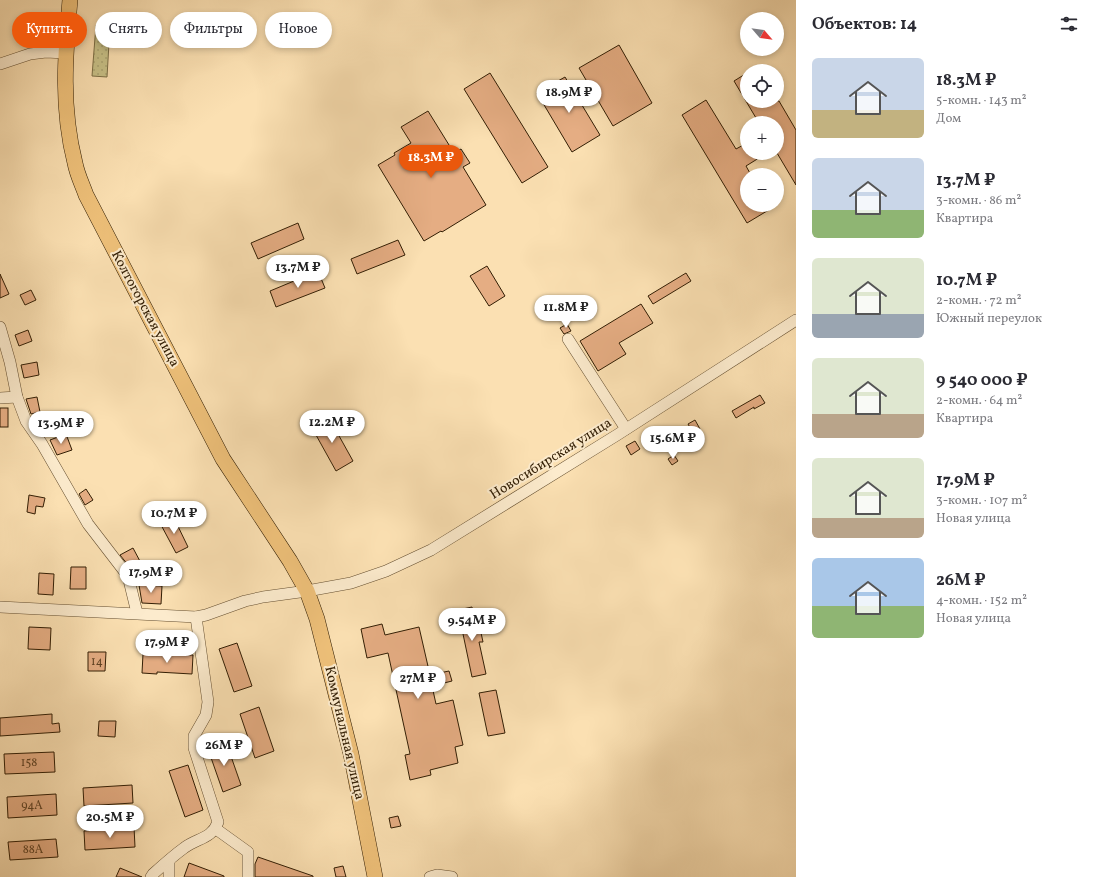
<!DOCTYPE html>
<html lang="ru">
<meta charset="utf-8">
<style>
:root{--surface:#fff;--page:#f7f7f7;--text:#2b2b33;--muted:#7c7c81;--accent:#ea580c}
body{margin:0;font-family:Vollkorn,serif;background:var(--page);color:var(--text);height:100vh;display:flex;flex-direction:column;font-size:15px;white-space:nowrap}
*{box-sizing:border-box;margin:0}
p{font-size:13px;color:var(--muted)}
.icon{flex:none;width:22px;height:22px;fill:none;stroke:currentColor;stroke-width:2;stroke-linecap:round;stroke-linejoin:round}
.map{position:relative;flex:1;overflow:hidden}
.side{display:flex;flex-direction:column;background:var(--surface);width:300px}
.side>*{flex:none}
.banner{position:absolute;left:12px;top:12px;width:380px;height:36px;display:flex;gap:8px}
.needle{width:26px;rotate:118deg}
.buttons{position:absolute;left:740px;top:12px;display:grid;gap:8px}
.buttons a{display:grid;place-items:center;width:44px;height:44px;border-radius:50%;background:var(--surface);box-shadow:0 2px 6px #0003;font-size:20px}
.price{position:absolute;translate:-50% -34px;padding:0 9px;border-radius:14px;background:#fff;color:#222;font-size:13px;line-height:26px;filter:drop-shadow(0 1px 2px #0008)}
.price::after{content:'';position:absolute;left:50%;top:24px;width:12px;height:9px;margin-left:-6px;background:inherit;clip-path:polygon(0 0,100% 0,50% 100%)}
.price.current{background:var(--accent);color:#fff}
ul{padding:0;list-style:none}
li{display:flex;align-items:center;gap:12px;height:100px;padding:0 16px}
li span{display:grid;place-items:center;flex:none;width:112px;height:80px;border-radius:6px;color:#555}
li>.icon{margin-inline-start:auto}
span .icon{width:48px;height:48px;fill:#fffc;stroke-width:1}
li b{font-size:17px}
h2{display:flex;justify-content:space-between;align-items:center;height:48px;padding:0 16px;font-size:17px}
.pill{padding:0 14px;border-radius:18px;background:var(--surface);box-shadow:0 2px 6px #0003;font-size:14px;line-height:36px}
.pill.current{background:var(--accent);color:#fff}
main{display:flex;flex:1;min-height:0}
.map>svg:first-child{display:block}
</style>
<main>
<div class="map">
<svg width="796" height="877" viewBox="0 0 796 877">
<defs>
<pattern id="park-dots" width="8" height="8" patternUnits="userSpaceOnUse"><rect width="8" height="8" fill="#c7c087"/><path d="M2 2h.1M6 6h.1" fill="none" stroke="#aba573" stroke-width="1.8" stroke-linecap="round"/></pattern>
</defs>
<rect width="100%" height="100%" fill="#fbe0b2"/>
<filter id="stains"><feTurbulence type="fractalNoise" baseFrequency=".005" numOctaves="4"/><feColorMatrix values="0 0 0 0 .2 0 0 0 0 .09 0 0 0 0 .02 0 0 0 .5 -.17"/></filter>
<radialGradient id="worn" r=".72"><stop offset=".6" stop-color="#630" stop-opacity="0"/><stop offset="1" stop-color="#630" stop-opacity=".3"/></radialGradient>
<!-- park -->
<polygon fill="url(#park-dots)" stroke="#7c6f46" points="96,25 110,26 107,77 92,76"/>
<!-- building -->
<g fill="#e5ad83" stroke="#321e04">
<polygon points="619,45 652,103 613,126 579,68"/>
<polygon points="490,73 548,167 522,183 464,89"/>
<polygon points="747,73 747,101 779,101 796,130 796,185 777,153 777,123 759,123 734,81"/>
<polygon points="565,77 600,135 572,152 537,93"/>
<polygon points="706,100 736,149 747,143 747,153 767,153 746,166 751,175 747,175 747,205 777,205 747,223 682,115"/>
<polygon points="428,111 454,153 461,149 470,163 463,167 486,205 442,232 441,231 424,241 378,165 395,155 394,153 411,143 401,127"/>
<polygon points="298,223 304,239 258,259 251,243"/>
<polygon points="398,240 405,255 357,274 351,259"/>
<polygon points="487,266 505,296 489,306 470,276"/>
<polygon points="318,271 325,288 276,307 270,291"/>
<polygon points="686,273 691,281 653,304 648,296"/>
<polygon points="0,274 9,294 0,298"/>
<polygon points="31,290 36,300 25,305 20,295"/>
<polygon points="641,304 653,323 619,343 626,354 598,371 580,341"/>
<polygon points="567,324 571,331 564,334 560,328"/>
<polygon points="28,330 32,341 19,346 15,335"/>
<polygon points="37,362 39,375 24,378 21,365"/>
<polygon points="760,395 765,403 754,409 754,407 736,418 732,411"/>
<polygon points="37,397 40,412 31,414 26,399"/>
<rect x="0" y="408" width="8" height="19"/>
<polygon points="328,416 353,461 336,471 311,426"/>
<polygon points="695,420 700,429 693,433 688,424"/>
<polygon points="66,434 72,450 57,455 50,440"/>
<polygon points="635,441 640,449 631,455 626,446"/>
<polygon points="674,455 678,461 672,465 668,459"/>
<polygon points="86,489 93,500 85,505 79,494"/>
<polygon points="29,495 45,498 43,507 36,506 35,514 27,512"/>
<polygon points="173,516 188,547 176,553 160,523"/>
<polygon points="133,548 142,565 132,570 120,555"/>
<polygon points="71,567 86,567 86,589 70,589"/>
<polygon points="39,573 54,574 53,595 38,594"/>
<polygon points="139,585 162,586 161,604 142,603"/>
<polygon points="472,607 476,629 480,628 483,642 479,642 486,674 472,677 458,610"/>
<polygon points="382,624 385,635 419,627 430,675 449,671 452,681 432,686 436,704 453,700 463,745 455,747 458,763 430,770 431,775 410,780 405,755 410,754 388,653 367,658 361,629"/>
<polygon points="29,627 51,628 50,650 28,649"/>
<polygon points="237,643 252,686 234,692 219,649"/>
<polygon points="88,652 106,652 105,671 88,671"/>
<polygon points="143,654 193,655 192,674 157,672 157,674 142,673"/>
<polygon points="496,690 505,733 488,736 479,693"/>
<polygon points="259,707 274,751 255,758 240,714"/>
<polygon points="52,714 52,724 59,723 60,732 0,736 0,718"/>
<polygon points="99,721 116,721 115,737 98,736"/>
<polygon points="226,742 241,785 223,792 208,749"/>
<polygon points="54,752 55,772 5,774 4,754"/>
<polygon points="188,765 203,810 185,817 169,771"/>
<polygon points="132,785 133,803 84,806 83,788"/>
<polygon points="56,794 57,815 8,818 7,797"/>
<polygon points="398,816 401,826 391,828 389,818"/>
<polygon points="134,827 135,847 85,850 84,831"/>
<polygon points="56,839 58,857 10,860 8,842"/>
<polygon points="258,857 313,876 313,877 255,877 255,864"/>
<polygon points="189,863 224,876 224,877 184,877"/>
<polygon points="343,866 346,877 336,877 334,868"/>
<polygon points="120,868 142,877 116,877"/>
</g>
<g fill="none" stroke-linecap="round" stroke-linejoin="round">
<defs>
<g id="minor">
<polyline points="0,64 30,54 46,52 65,53"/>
<polyline points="0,327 10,362 17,397 26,421 42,444 88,524 128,576 137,613"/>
<polyline points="568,339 626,429"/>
<polyline points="0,398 17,397"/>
<polyline points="0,607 196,617 206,615 245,601 263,597 307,591 351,583 386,571 431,550 617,435 796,320"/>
<polyline points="216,829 248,852 248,877"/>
<polyline points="169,861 169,877"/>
<path d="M151 877 153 874C163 865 173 856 184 848 197 838 212 839 218 822L194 748V736L206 715 208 702 196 617"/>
<polyline points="430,877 437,875 452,877"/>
</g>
<path id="major" d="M70 0C65 56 61 108 75 163 77 174 82 184 86 195L223 459 290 561 307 591 317 619 351 754 375 877"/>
</defs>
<!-- minor casing -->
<use href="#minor" stroke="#644e30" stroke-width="12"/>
<!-- major casing -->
<use href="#major" stroke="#321e04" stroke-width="16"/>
<!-- minor -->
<use href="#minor" stroke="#fcebcd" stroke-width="11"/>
<!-- major -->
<use href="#major" stroke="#eec079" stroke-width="15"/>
</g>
<g text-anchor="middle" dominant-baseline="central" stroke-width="4" stroke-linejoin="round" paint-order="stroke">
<!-- number labels -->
<g font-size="12" fill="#5f4224">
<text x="97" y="662">14</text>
<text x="29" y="763">158</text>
<text x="32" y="806">94А</text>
<text x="33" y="850">88А</text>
</g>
<!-- street labels -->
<g font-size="14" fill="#321e04" stroke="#fcebcd">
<text transform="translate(145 309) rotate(62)">Колтогорская улица</text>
<text transform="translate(551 459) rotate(-32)">Новосибирская улица</text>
<text transform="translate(344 733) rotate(77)">Коммунальная улица</text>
</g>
</g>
<rect width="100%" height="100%" filter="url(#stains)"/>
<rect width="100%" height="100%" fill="url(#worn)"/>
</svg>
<div class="buttons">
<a><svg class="needle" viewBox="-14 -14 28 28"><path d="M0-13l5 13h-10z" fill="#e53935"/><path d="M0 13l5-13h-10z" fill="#7c7c81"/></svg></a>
<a><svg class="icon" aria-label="locate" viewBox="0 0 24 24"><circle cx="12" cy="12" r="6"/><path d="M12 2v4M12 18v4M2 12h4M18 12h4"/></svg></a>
<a>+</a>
<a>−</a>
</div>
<b class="price" style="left:569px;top:114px">18.9M ₽</b>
<b class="price current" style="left:431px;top:179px">18.3M ₽</b>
<b class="price" style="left:298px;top:289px">13.7M ₽</b>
<b class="price" style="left:566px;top:329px">11.8M ₽</b>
<b class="price" style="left:332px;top:444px">12.2M ₽</b>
<b class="price" style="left:61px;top:445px">13.9M ₽</b>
<b class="price" style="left:673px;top:460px">15.6M ₽</b>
<b class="price" style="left:174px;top:535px">10.7M ₽</b>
<b class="price" style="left:151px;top:594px">17.9M ₽</b>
<b class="price" style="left:472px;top:642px">9.54M ₽</b>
<b class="price" style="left:167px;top:664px">17.9M ₽</b>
<b class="price" style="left:418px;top:700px">27M ₽</b>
<b class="price" style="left:224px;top:767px">26M ₽</b>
<b class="price" style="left:110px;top:839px">20.5M ₽</b>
<div class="banner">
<a class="pill current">Купить</a>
<a class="pill">Снять</a>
<a class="pill">Фильтры</a>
<a class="pill">Новое</a>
</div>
</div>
<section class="side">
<h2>Объектов: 14<svg class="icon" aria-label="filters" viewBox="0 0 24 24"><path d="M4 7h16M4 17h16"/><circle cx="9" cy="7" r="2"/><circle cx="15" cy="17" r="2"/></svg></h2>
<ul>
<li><span style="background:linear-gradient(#c9d6e8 65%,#c2b280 0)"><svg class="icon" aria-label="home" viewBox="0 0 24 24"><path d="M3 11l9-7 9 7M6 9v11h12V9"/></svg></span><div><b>18.3M ₽</b><p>5-комн. · 143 m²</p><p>Дом</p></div></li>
<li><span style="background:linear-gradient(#c9d6e8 65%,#8fb573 0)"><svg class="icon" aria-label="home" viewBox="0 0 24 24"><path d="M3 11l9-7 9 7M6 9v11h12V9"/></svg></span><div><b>13.7M ₽</b><p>3-комн. · 86 m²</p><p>Квартира</p></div></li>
<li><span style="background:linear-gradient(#dfe7d0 70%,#9aa5b1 0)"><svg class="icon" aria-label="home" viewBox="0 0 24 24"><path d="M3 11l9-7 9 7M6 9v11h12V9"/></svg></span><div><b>10.7M ₽</b><p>2-комн. · 72 m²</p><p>Южный переулок</p></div></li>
<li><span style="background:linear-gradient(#dfe7d0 70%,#b9a48a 0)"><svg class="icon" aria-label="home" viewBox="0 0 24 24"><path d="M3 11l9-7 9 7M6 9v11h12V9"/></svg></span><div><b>9 540 000 ₽</b><p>2-комн. · 64 m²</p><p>Квартира</p></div></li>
<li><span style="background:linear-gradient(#dfe7d0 75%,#b9a48a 0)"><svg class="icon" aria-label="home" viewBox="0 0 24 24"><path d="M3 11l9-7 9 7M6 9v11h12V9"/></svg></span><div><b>17.9M ₽</b><p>3-комн. · 107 m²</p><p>Новая улица</p></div></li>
<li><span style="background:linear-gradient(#a9c7e8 60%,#8fb573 0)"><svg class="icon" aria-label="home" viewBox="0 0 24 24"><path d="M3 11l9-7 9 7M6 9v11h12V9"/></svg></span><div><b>26M ₽</b><p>4-комн. · 152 m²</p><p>Новая улица</p></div></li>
</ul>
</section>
</main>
